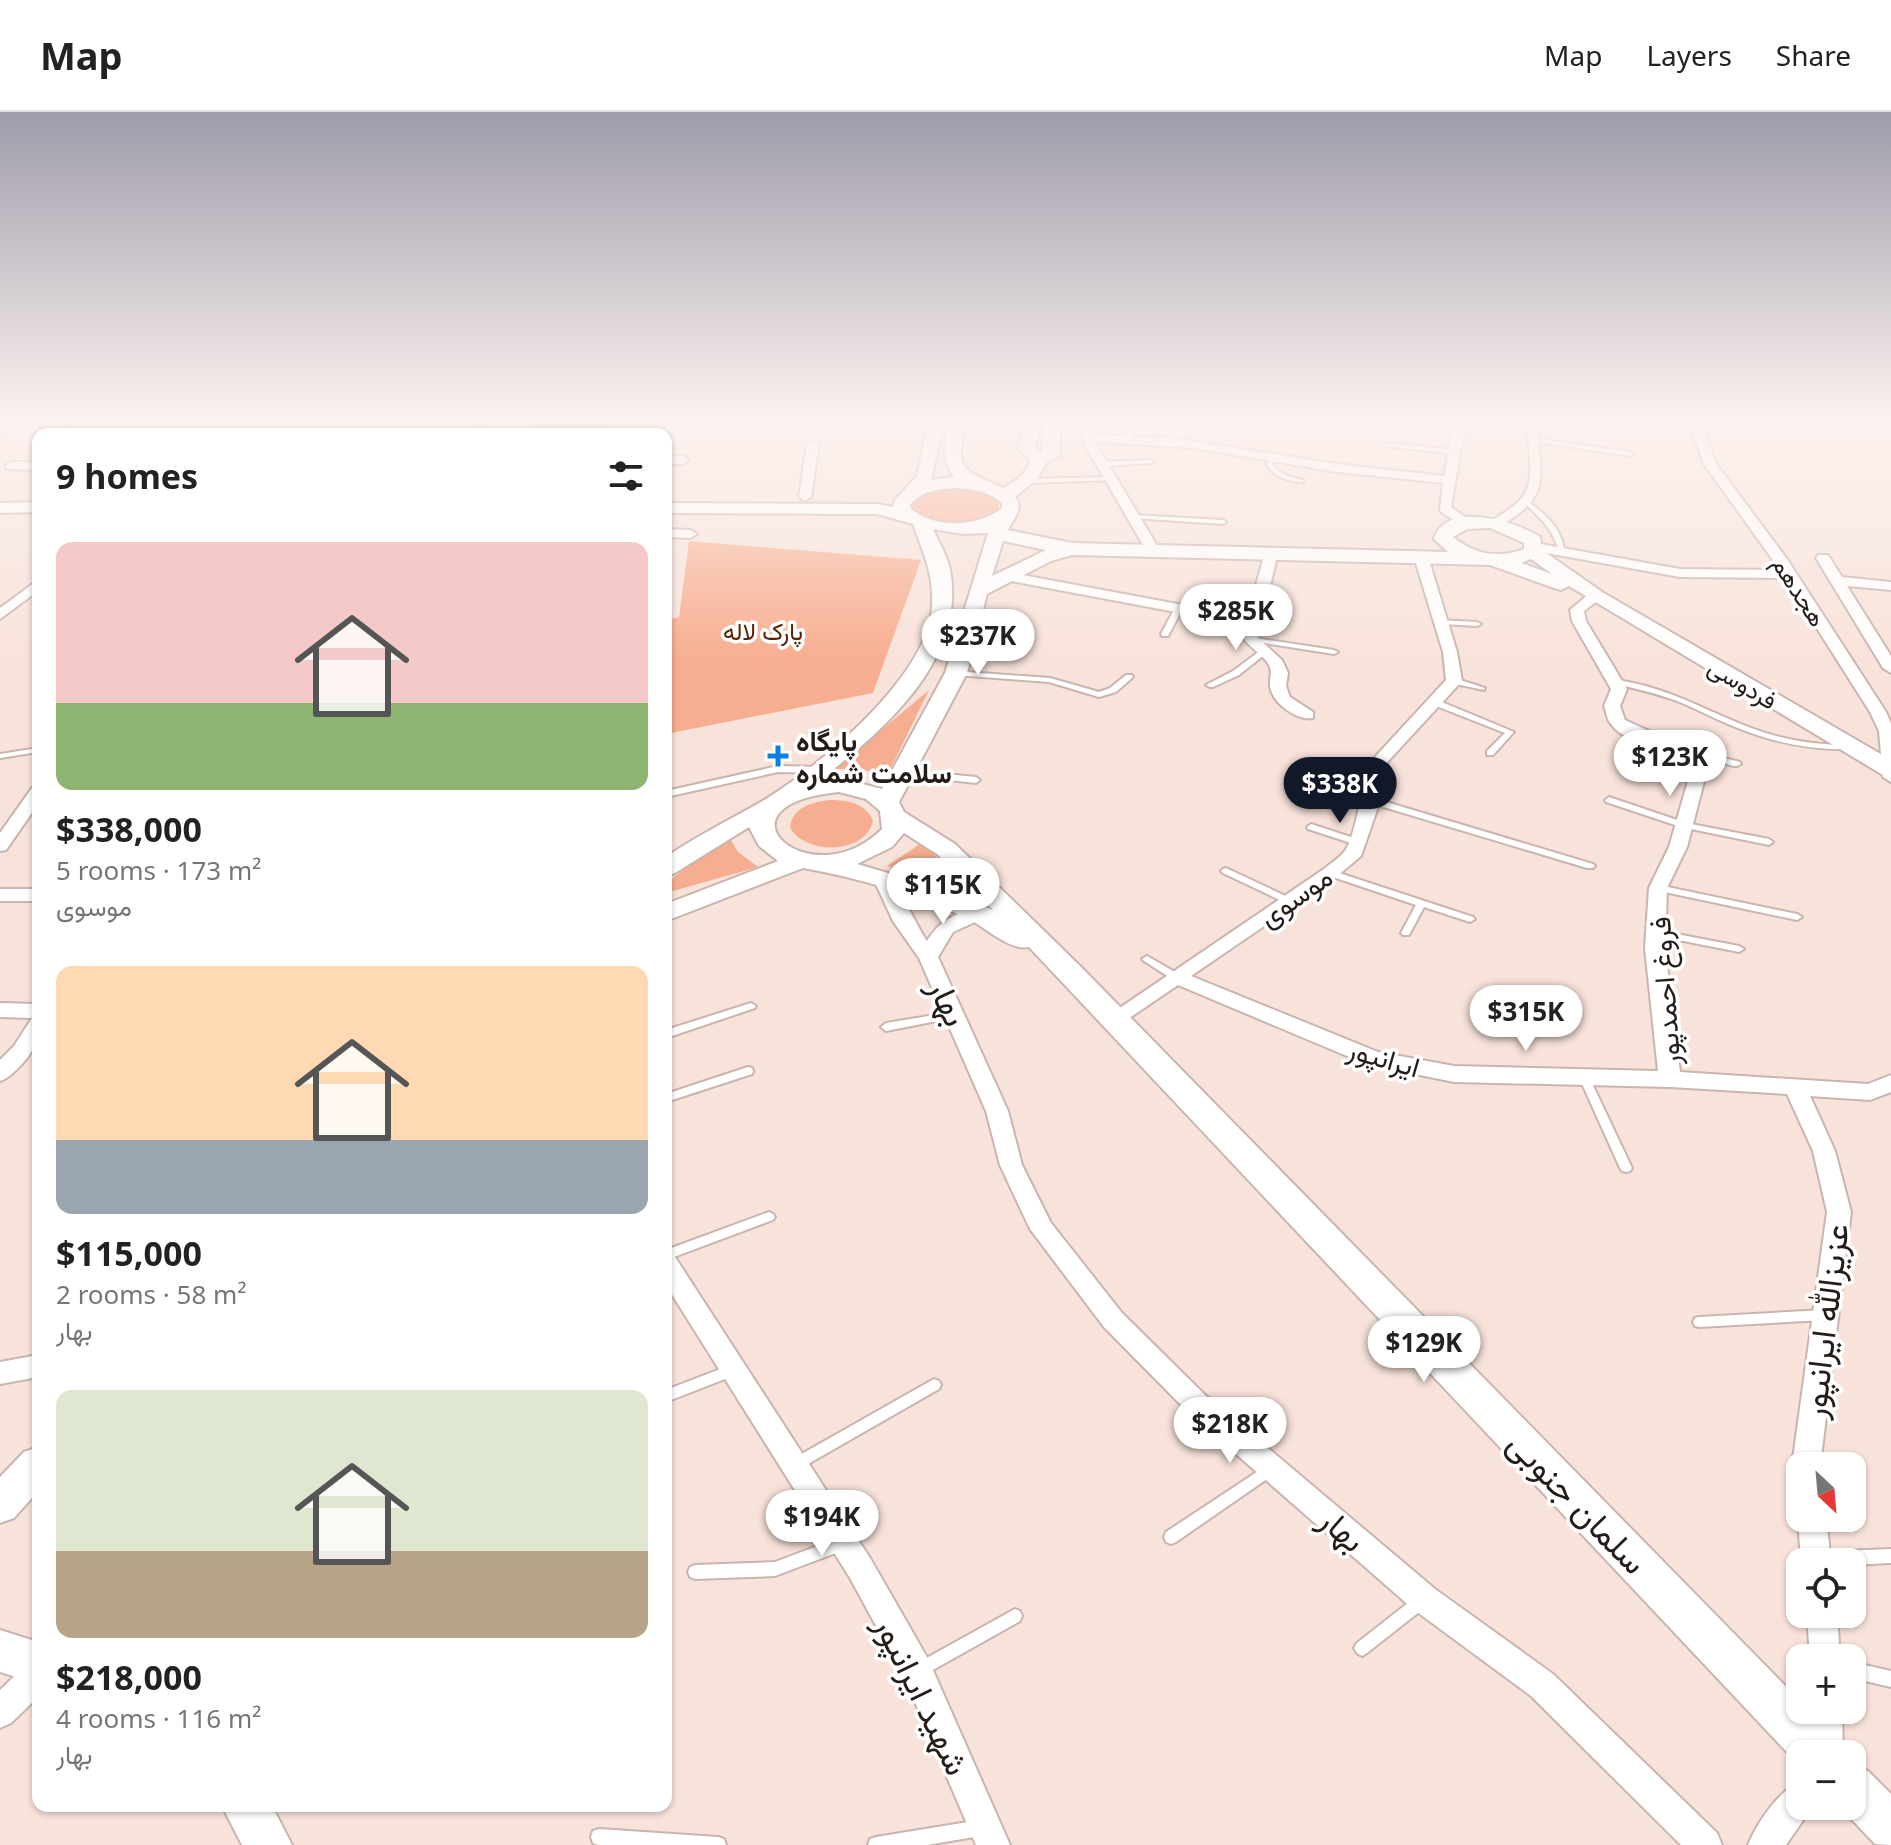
<!DOCTYPE html>
<meta charset="utf-8">
<style>
:root{--surface:#fff;--page:#f6f6f6;--text:#222;--muted:#767676;--line:#e0e0e0;--accent:#111827}
body{margin:0;font-family:"Noto Sans",Vazirmatn,sans-serif;background:var(--page);color:var(--text);height:100vh;display:flex;flex-direction:column;font-size:30px;white-space:nowrap}
*{box-sizing:border-box;margin:0}
p{font-size:26px;color:var(--muted)}
.icon{flex:none;width:44px;height:44px;fill:none;stroke:currentColor;stroke-width:2;stroke-linecap:round;stroke-linejoin:round}
.map{position:relative;flex:1;overflow:hidden}
.details{position:absolute;left:32px;top:316px;width:640px;height:1384px;display:flex;flex-direction:column;background:var(--surface);border-radius:16px;box-shadow:0 2px 6px #0004}
.details>*{flex:none}
.needle{width:52px;rotate:154deg}
.tools{position:absolute;left:1786px;top:1340px;display:grid;gap:16px}
.tools a{display:grid;place-items:center;width:80px;height:80px;border-radius:16px;background:var(--surface);box-shadow:0 2px 6px #0004;font-size:40px}
.price{position:absolute;translate:-50% -68px;padding:0 18px;border-radius:28px;background:#fff;color:#222;font-size:26px;line-height:52px;filter:drop-shadow(0 2px 4px #0008)}
.price::after{content:'';position:absolute;left:50%;top:48px;width:24px;height:18px;margin-left:-12px;background:inherit;clip-path:polygon(0 0,100% 0,50% 100%)}
.price.on{background:var(--accent);color:#fff}
ul{padding:0;list-style:none}
li{display:grid;align-content:center;gap:16px;height:424px;padding:0 24px}
li span{display:grid;place-items:center;height:248px;border-radius:16px;color:#555}
li>.icon{margin-inline-start:auto}
span .icon{width:144px;height:144px;fill:#fffc;stroke-width:1}
li b{font-size:34px}
h2{display:flex;justify-content:space-between;align-items:center;height:96px;padding:0 24px;font-size:34px}
header{display:flex;align-items:center;gap:48px;box-sizing:border-box;height:112px;padding:0 40px;background:var(--surface);border-bottom:2px solid var(--line)}
header strong{font-size:38px}
nav{display:flex;gap:44px;margin-inline-start:auto;font-size:28px}
.map>svg:first-child{display:block}
</style>
<header>
<strong>Map</strong>
<nav><a>Map</a><a>Layers</a><a>Share</a></nav>
</header>
<div class="map">
<svg width="1891" height="1733" viewBox="0 0 1891 1733">
<rect width="100%" height="100%" fill="#f8e3db"/>
<!-- green -->
<g fill="#f7ae90">
<path d="M965 375 986 380 1000 390 995 404C970 414 931 417 909 397L914 385 936 378Z"/>
<polygon points="689,429 921,448 873,581 666,622 666,508 679,505"/>
<polygon points="929,578 886,666 862,657 835,657"/>
<path d="M830 688C848 688 866 691 873 709 865 743 806 743 790 716 792 695 812 690 830 688Z"/>
<polygon points="729,725 738,740 758,755 666,781 666,771"/>
<polygon points="923,730 966,780 887,754"/>
</g>
<g fill="none" stroke-linecap="round" stroke-linejoin="round">
<defs>
<g id="lane">
<polygon points="649,307 690,307 836,312 839,314 836,316 652,309"/>
<polygon points="1417,307 1458,311 1461,313 1458,315 1419,310 1416,308"/>
<polygon points="1584,307 1595,307 1611,311 1608,313"/>
<polygon points="1132,314 1135,316 1131,325 1126,326 1129,316"/>
<polygon points="1533,326 1630,340 1633,342 1630,344 1531,329 1530,328"/>
<polygon points="1388,331 1453,338 1456,340 1453,342 1386,334 1386,332"/>
<path d="M1276 343 1281 344 1272 351C1279 363 1290 365 1303 368V370C1287 370 1274 365 1266 351Z"/>
<polygon points="1151,348 1153,349 1153,351 1104,354 1101,352 1104,350"/>
<polygon points="1113,365 1115,366 1115,368 1026,371 1023,369 1026,367"/>
<path d="M1524 389H1528C1546 403 1565 419 1564 443L1559 442C1555 419 1541 406 1524 391Z"/>
<polygon points="1134,403 1223,408 1226,410 1223,412 1132,406 1131,405"/>
<polygon points="1176,494 1183,496 1168,524 1162,524 1161,522"/>
<polygon points="1438,508 1477,510 1481,512 1477,514 1441,512 1437,510"/>
<polygon points="1248,525 1334,538 1338,540 1334,542 1251,529 1247,527"/>
<polygon points="1261,538 1267,538 1268,540 1239,563 1213,575 1210,575 1206,573 1233,559"/>
<polygon points="953,559 1050,566 1099,580 1110,576 1126,563 1132,563 1133,565 1116,580 1099,585 1049,570 956,563 952,561"/>
<polygon points="1451,567 1457,567 1485,576 1484,578 1451,571"/>
<path d="M1611 567C1621 568 1632 571 1642 573 1681 583 1714 602 1751 616 1783 628 1815 633 1849 633L1853 635 1849 637C1806 638 1767 629 1728 612 1711 605 1695 596 1677 589 1656 581 1633 576 1611 571Z"/>
<polygon points="1431,588 1437,588 1514,620 1493,643 1487,643 1487,639 1505,621 1431,592"/>
<polygon points="38,636 38,640 0,646 0,642"/>
<polygon points="1679,636 1685,636 1740,650 1741,652 1737,654 1734,654 1679,640"/>
<polygon points="778,654 819,655 823,658 819,661 778,660 666,685 666,679"/>
<polygon points="905,658 976,665 980,668 976,671 902,663 902,659"/>
<polygon points="1303,665 1593,752 1595,754 1593,756 1587,756 1300,670 1299,668"/>
<polygon points="1609,685 1686,711 1769,727 1773,730 1769,733 1681,715 1606,690 1605,688"/>
<polygon points="1311,712 1360,728 1361,730 1357,733 1308,717 1307,715"/>
<polygon points="1226,756 1292,787 1294,789 1289,792 1286,791 1223,761 1221,759 1223,757"/>
<polygon points="1330,758 1473,805 1475,807 1470,810 1424,795 1409,823 1403,823 1401,821 1416,793 1327,763 1325,761"/>
<polygon points="1658,773 1797,802 1802,805 1797,808 1655,778 1653,776"/>
<polygon points="1656,818 1739,834 1744,837 1739,840 1653,823 1651,821 1653,819"/>
<polygon points="1147,844 1180,863 1181,865 1180,867 1172,867 1144,849 1142,847"/>
<polygon points="751,891 756,894 755,896 666,926 666,918"/>
<polygon points="953,900 957,901 958,903 957,905 886,919 881,915 886,911"/>
<polygon points="748,955 752,956 753,959 752,962 666,990 666,982"/>
<polygon points="1584,961 1588,962 1589,965 1632,1056 1630,1059 1626,1060 1622,1059 1620,1056 1579,965 1580,962"/>
<polygon points="769,1100 773,1102 775,1105 773,1108 666,1148 666,1138"/>
<polygon points="1825,1198 1829,1199 1831,1203 1829,1207 1825,1208 1699,1215 1695,1214 1693,1210 1695,1206 1699,1205"/>
<polygon points="733,1252 738,1254 740,1258 738,1262 666,1290 666,1278"/>
<polygon points="934,1267 939,1269 941,1273 939,1277 801,1356 796,1358 791,1356 789,1352 791,1348"/>
<polygon points="1272,1350 1277,1352 1279,1356 1277,1360 1176,1430 1171,1432 1166,1430 1164,1425 1166,1420"/>
<polygon points="844,1424 849,1426 851,1431 849,1436 775,1464 695,1467 690,1465 688,1460 690,1455 695,1453 775,1450"/>
<polygon points="1891,1437 1891,1451 1852,1453 1852,1450 1812,1450 1811,1447 1813,1442 1818,1440"/>
<polygon points="1423,1481 1428,1483 1430,1488 1428,1493 1367,1541 1362,1544 1357,1541 1354,1536 1357,1531 1418,1483"/>
<polygon points="1015,1497 1020,1499 1022,1504 1020,1509 924,1563 919,1566 914,1563 911,1558 914,1553"/>
<polygon points="1852,1550 1891,1559 1891,1575 1852,1566"/>
<polygon points="980,1708 986,1710 988,1716 986,1722 980,1724 927,1733 868,1733 870,1727 876,1725"/>
<polygon points="599,1717 718,1725 724,1727 726,1733 598,1733 593,1731 591,1725 593,1719"/>
</g>
<g id="street">
<polygon points="20,307 34,307 0,325 0,317"/>
<polygon points="531,307 649,309 655,312 649,315 536,311"/>
<polygon points="1090,307 1101,307 1094,323 1163,326 1203,307 1217,307 1178,327 1337,352 1444,364 1455,307 1466,307 1451,395 1473,411 1462,414 1440,399 1443,371 1337,360 1195,336 1095,330 1159,437 1147,440 1081,326"/>
<path d="M1530 307H1541C1531 348 1559 374 1514 405 1506 410 1502 416 1492 415V409C1501 402 1511 397 1519 389 1541 368 1523 333 1530 307Z"/>
<polygon points="1692,307 1703,307 1702,313 1716,352 1787,447 1886,600 1891,611 1891,670 1883,665 1879,619 1870,600 1785,466 1680,465 1535,439 1528,435 1535,431 1680,457 1780,458 1704,352 1690,313"/>
<polygon points="77,311 474,310 480,313 474,316 73,316 73,312"/>
<polygon points="813,329 819,332 811,385 805,389 799,385 807,332"/>
<polygon points="666,344 683,344 689,348 683,352 666,352"/>
<polygon points="11,350 38,350 38,358 7,357 5,354"/>
<polygon points="666,417 690,418 697,422 690,426 666,425"/>
<path d="M1266 437 1278 440 1258 526 1282 548 1288 561 1286 574 1290 585 1313 600V606C1297 609 1272 591 1270 574 1269 564 1274 559 1267 550 1260 541 1250 535 1244 527L1245 513 1006 468 999 464 1006 460 1247 505Z"/>
<path d="M1416 442 1428 445 1457 540 1462 569 1380 658V689L1361 744 1336 765 1191 864 1378 940 1454 954 1658 959 1645 836 1649 776 1669 735 1690 662C1679 628 1629 638 1611 612 1607 608 1606 599 1604 594L1611 577 1572 509 1570 498 1590 481H1600V487L1584 499 1586 509 1627 577 1620 594 1625 608 1682 634 1700 645 1706 662 1687 735 1667 776 1665 836 1680 960 1868 972 1891 963V980L1870 988 1810 984 1835 1039 1851 1100 1820 1354H1800V1364L1792 1354 1827 1100 1813 1039 1787 982 1670 975 1454 970 1366 952 1178 873 1122 911H1108L1105 906 1324 757C1330 752 1339 746 1344 740 1355 727 1363 675 1364 657L1446 568 1443 540 1414 445Z"/>
<polygon points="1818,443 1828,443 1842,465 1891,470 1891,478 1847,474 1891,544 1891,561 1883,556 1816,446"/>
<polygon points="38,468 38,479 0,507 0,496"/>
<polygon points="38,675 38,692 6,738 0,739 0,721 32,676"/>
<path d="M883 762C895 765 917 815 927 829 940 808 954 802 977 796L986 802 984 806 953 820 938 845 1008 999 1022 1053 1051 1111 1122 1201 1205 1283 1435 1477 1553 1562 1717 1721 1722 1733H1681L1531 1584 1413 1497 1187 1299 1104 1215 1030 1117 1000 1053 986 999 919 846 893 809 874 768Z"/>
<rect x="0" y="777" width="38" height="12"/>
<path d="M0 891 38 892C38 917 40 934 21 953 14 960 9 966 0 969V948L14 934 32 906 0 905Z"/>
<polygon points="666,1142 675,1145 870,1446 928,1547 1010,1733 976,1733 906,1569 850,1466 666,1173"/>
<polygon points="38,1243 38,1265 0,1272 0,1250"/>
<polygon points="1800,1401 1800,1406 1826,1406 1831,1450 1801,1450 1798,1406"/>
<polygon points="1807,1502 1837,1502 1840,1546 1810,1546"/>
<polygon points="38,1548 38,1585 11,1611 0,1616 0,1578 27,1552"/>
<polygon points="1810,1598 1842,1598 1843,1642 1811,1642"/>
<path d="M1800 1670V1694H1813L1786 1733H1748C1757 1711 1778 1679 1800 1670Z"/>
</g>
<g id="secondary">
<path d="M929 307H945L931 368 954 365C940 346 944 328 951 307H967C954 358 960 357 1004 376 1015 369 1027 362 1030 348L1018 336 1027 307H1043L1035 335 1042 341 1044 316 1049 307H1065L1060 316V344L1047 350 1037 367 1015 385C1025 396 1013 407 1008 418L1072 431 1448 440 1434 427C1445 388 1516 409 1540 425L1542 438 1602 480 1891 648V665L1883 663 1569 474 1561 478 1554 476 1490 453 1072 443 1051 449 987 482 967 561 899 690 904 700 955 732 1081 855 1800 1589V1598H1808L1836 1626 1842 1642H1800V1654L1029 835C1010 839 986 816 969 807 917 783 859 766 803 756L666 809V792L778 749 759 734 749 715 675 761 666 764V745C697 724 729 708 761 690 818 656 929 564 932 494 934 463 923 440 913 412L877 402 666 401V391L877 392 893 395 895 388 917 364ZM955 376C973 377 988 379 1002 391V396C978 415 936 417 911 397L910 393C922 379 937 377 955 376ZM1490 416 1524 431V437C1498 447 1474 442 1453 425L1467 417ZM933 417 963 422 988 421 945 561 882 677 839 666 820 668C884 618 967 548 950 457 947 444 939 430 933 417ZM1003 429 1046 438 992 464ZM1531 447 1552 462 1521 451ZM839 680 866 687 880 699 882 717C811 788 705 693 839 680ZM904 721 937 742 993 798 939 776 857 752 892 735Z"/>
<polygon points="38,390 38,400 0,401 0,391"/>
<polygon points="38,1335 38,1379 14,1406 0,1411 0,1365 24,1340"/>
<polygon points="0,1518 38,1530 38,1572 0,1560"/>
<polygon points="1852,1652 1868,1659 1891,1682 1891,1733 1875,1732 1839,1694 1852,1694"/>
<polygon points="222,1694 272,1694 292,1733 242,1733"/>
</g>
</defs>
<!-- lane casing -->
<use href="#lane" stroke="#c9b5ae" stroke-width="4"/>
<!-- street casing -->
<use href="#street" stroke="#c9b5ae" stroke-width="4"/>
<!-- secondary casing -->
<use href="#secondary" stroke="#c9b5ae" stroke-width="4"/>
<!-- lane -->
<use href="#lane" fill="#fff" fill-rule="evenodd"/>
<!-- street -->
<use href="#street" fill="#fff" fill-rule="evenodd"/>
<!-- secondary -->
<use href="#secondary" fill="#fff" fill-rule="evenodd"/>
</g>
<!-- sky -->
<linearGradient id="sky" x2="0" y2="1"><stop stop-color="#9e9baa"/><stop offset="0.56" stop-color="#fcf2ef"/><stop offset="1" stop-color="#fcf2ef" stop-opacity="0"/></linearGradient>
<rect width="1891" height="549" fill="url(#sky)"/>
<!-- markers -->
<path fill="#097ee5" stroke="#fff" stroke-width="3" d="M774 632h8v8h8v8h-8v8h-8v-8h-8v-8h8z"/>
<g text-anchor="middle" dominant-baseline="central" stroke-width="7" stroke-linejoin="round" paint-order="stroke">
<!-- far-street labels -->
<g font-size="24" fill="#231c19" stroke="#fff">
<text transform="translate(1800 479) rotate(57)">هجدهم</text>
<text transform="translate(1743 571) rotate(31)">فردوسی</text>
</g>
<!-- far-park labels -->
<g font-size="24" fill="#5a2003" stroke="#fff">
<text x="763" y="518">پارک لاله</text>
</g>
<!-- poi labels -->
<g font-size="28" font-weight="bold" fill="#231c19" stroke="#fff" text-anchor="start">
<text x="796" y="628">پایگاه<tspan x="796" dy="32">سلامت شماره</tspan></text>
</g>
<!-- street labels -->
<g font-size="28" fill="#231c19" stroke="#fff">
<text transform="translate(1295 784) rotate(-35)">موسوی</text>
<text transform="translate(1664 879) rotate(-94)">فروغ احمدپور</text>
<text transform="translate(1384 945) rotate(16)">ایرانپور</text>
</g>
<!-- near-street labels -->
<g font-size="34" fill="#231c19" stroke="#fff">
<text transform="translate(949 890) rotate(65)">بهار</text>
<text transform="translate(1824 1209) rotate(-83)">عزیزالله ایرانپور</text>
<text transform="translate(1578 1390) rotate(46)">سلمان جنوبی</text>
<text transform="translate(1343 1417) rotate(41)">بهار</text>
<text transform="translate(923 1583) rotate(64)">شهید ایرانپور</text>
</g>
</g>
</svg>
<div class="tools">
<a><svg class="needle" viewBox="-14 -14 28 28"><path d="M0-13l5 13h-10z" fill="#e53935"/><path d="M0 13l5-13h-10z" fill="#767676"/></svg></a>
<a><svg class="icon" aria-label="locate" viewBox="0 0 24 24"><circle cx="12" cy="12" r="6"/><path d="M12 2v4M12 18v4M2 12h4M18 12h4"/></svg></a>
<a>+</a>
<a>−</a>
</div>
<b class="price" style="left:1236px;top:540px">$285K</b>
<b class="price" style="left:978px;top:565px">$237K</b>
<b class="price" style="left:1670px;top:686px">$123K</b>
<b class="price on" style="left:1340px;top:713px">$338K</b>
<b class="price" style="left:943px;top:814px">$115K</b>
<b class="price" style="left:1526px;top:941px">$315K</b>
<b class="price" style="left:1424px;top:1272px">$129K</b>
<b class="price" style="left:1230px;top:1353px">$218K</b>
<b class="price" style="left:822px;top:1446px">$194K</b>
<section class="details">
<h2>9 homes<svg class="icon" aria-label="filters" viewBox="0 0 24 24"><path d="M4 7h16M4 17h16"/><circle cx="9" cy="7" r="2"/><circle cx="15" cy="17" r="2"/></svg></h2>
<ul>
<li><span style="background:linear-gradient(#f6c9c9 65%,#8fb573 0)"><svg class="icon" aria-label="home" viewBox="0 0 24 24"><path d="M3 11l9-7 9 7M6 9v11h12V9"/></svg></span><div><b>$338,000</b><p>5 rooms · 173 m²</p><p>موسوی</p></div></li>
<li><span style="background:linear-gradient(#ffd9b3 70%,#9aa5b1 0)"><svg class="icon" aria-label="home" viewBox="0 0 24 24"><path d="M3 11l9-7 9 7M6 9v11h12V9"/></svg></span><div><b>$115,000</b><p>2 rooms · 58 m²</p><p>بهار</p></div></li>
<li><span style="background:linear-gradient(#dfe7d0 65%,#b9a48a 0)"><svg class="icon" aria-label="home" viewBox="0 0 24 24"><path d="M3 11l9-7 9 7M6 9v11h12V9"/></svg></span><div><b>$218,000</b><p>4 rooms · 116 m²</p><p>بهار</p></div></li>
</ul>
</section>
</div>
